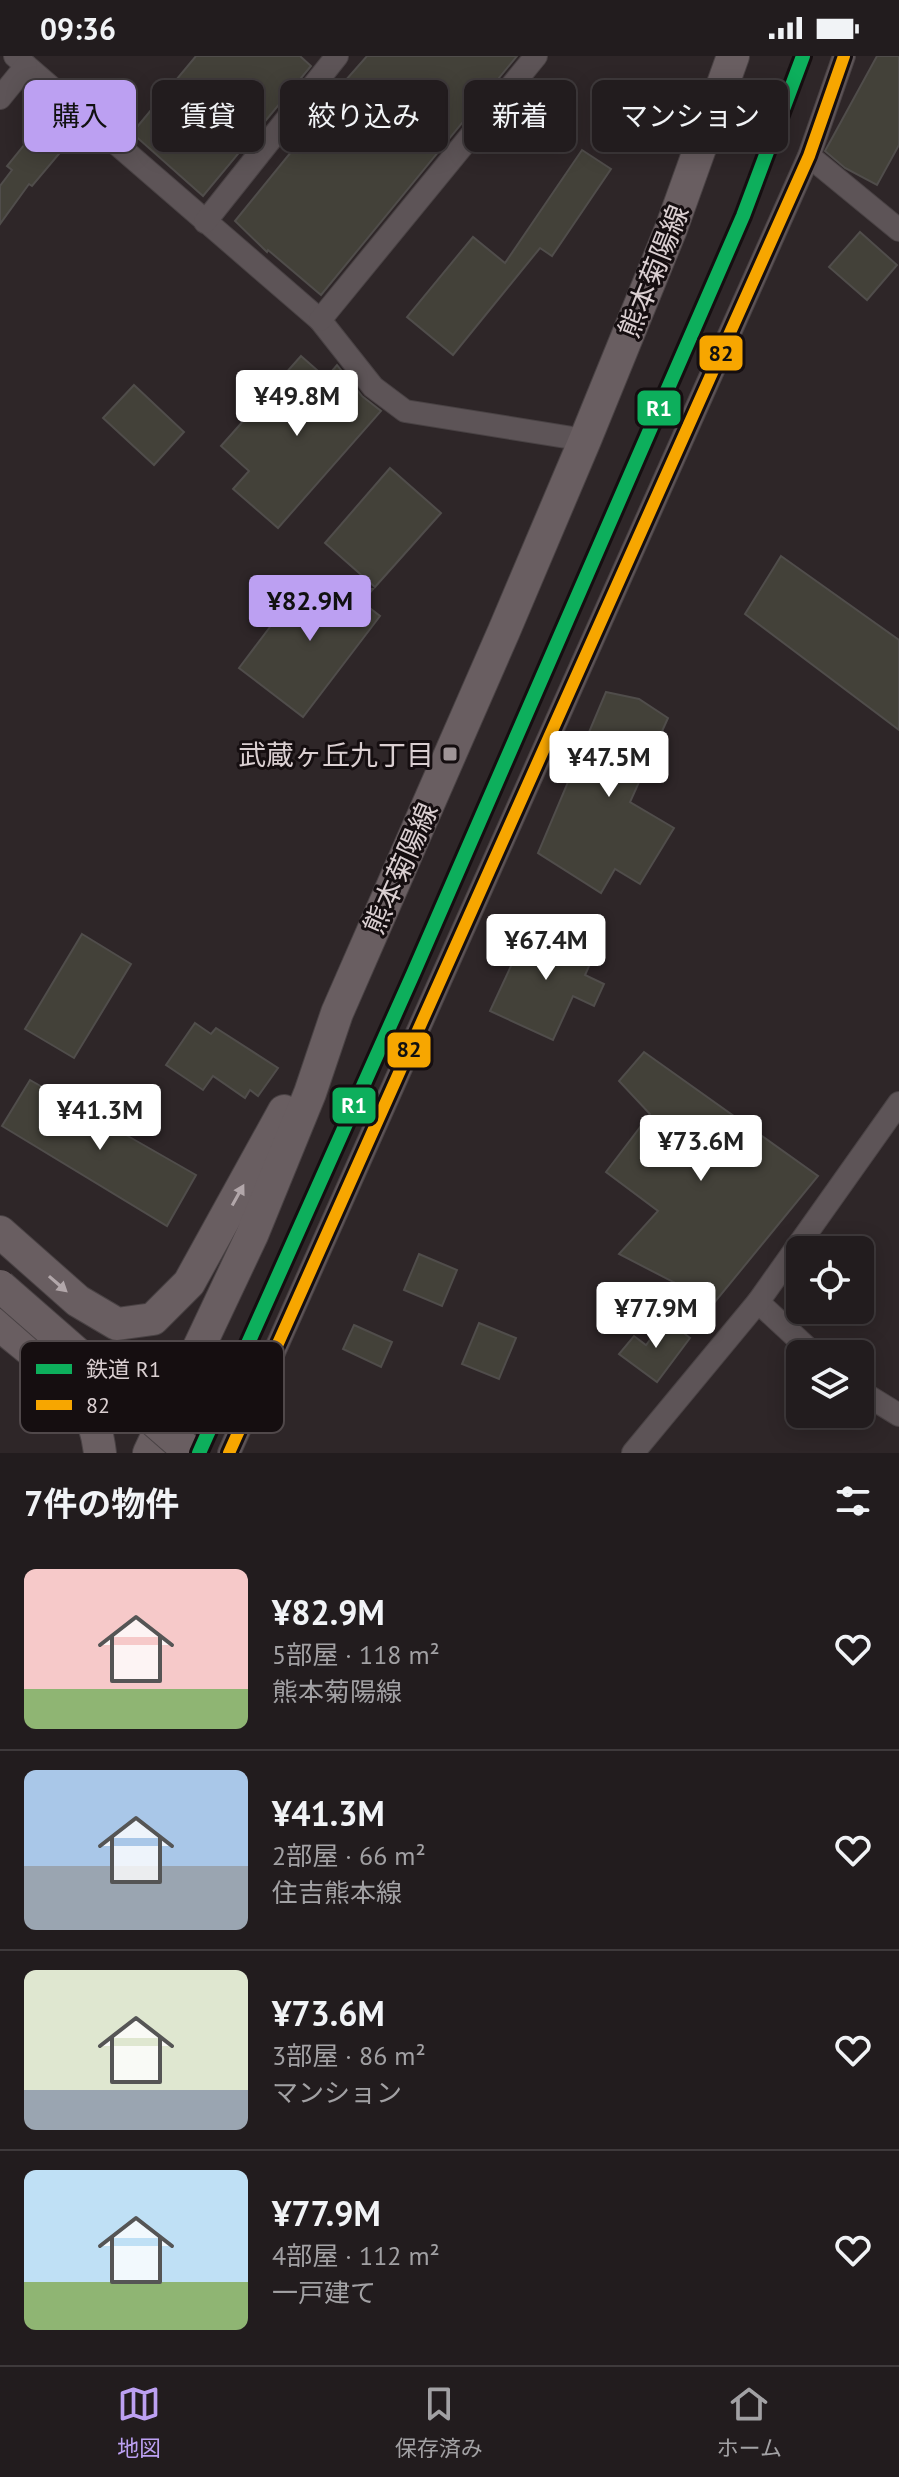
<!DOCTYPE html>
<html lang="ja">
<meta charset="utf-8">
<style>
:root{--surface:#221c1e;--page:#2a2527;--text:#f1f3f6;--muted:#a2a1a4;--line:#3f3a3c;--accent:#bca0f2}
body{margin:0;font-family:"PT Sans","Noto Sans JP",sans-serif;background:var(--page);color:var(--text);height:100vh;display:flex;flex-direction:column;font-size:30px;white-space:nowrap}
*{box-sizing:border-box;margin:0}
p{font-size:26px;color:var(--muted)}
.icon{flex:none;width:44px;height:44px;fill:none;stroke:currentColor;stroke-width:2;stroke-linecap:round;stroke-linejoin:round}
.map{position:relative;height:1397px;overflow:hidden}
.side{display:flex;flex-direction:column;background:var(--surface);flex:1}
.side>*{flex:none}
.hud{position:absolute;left:24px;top:24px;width:852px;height:72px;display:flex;gap:16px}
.buttons{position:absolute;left:786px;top:1180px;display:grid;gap:16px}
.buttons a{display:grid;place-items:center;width:88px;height:88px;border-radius:12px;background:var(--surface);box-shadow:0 4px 20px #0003,0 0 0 2px var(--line);font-size:40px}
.price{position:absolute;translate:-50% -68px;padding:0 18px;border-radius:8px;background:#fff;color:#222;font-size:26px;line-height:52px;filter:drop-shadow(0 2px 4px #0008)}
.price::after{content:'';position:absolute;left:50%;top:48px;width:24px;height:18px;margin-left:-12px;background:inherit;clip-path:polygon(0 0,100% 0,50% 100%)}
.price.active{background:var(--accent);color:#111}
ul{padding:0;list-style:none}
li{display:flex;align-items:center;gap:24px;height:200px;padding:0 24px}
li+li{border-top:2px solid var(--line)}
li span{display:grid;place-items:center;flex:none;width:224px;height:160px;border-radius:12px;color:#555}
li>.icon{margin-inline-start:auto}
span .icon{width:96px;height:96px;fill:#fffc;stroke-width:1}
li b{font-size:34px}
h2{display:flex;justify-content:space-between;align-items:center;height:96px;padding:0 24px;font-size:34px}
.chip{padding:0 28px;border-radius:12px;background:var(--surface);box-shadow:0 4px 20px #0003,0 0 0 2px var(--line);font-size:28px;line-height:72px}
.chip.active{background:var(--accent);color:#111}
.status{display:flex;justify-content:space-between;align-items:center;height:56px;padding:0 40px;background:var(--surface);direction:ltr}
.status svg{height:22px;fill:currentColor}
.tab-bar{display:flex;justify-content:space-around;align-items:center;height:112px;border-top:2px solid var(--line);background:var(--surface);font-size:22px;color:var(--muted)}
.tab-bar a{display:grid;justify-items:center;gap:4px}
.tab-bar .active{color:var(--accent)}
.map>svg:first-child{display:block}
</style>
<div class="status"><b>09:36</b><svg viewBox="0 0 49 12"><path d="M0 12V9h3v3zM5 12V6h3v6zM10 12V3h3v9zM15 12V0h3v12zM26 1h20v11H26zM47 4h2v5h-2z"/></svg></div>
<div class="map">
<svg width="899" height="1397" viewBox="0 0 899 1397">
<rect width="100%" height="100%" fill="#2e2628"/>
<!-- building -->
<g fill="#434139" stroke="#504d4b" stroke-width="2">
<polygon points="196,0 300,0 311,10 203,140 132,77"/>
<polygon points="367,0 517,0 321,239 268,194 267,196 235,165 322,58 314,51 332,28 338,33"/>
<polygon points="877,0 899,0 899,89 877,129 845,112 825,95"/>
<polygon points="50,49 79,74 32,130 29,128 0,168 0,130 12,114 7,110 34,77 29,73"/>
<polygon points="582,94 611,113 552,200 540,192 453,299 407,261 473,181 505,207"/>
<polygon points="860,176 897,209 867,244 829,211"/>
<polygon points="301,300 326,322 337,309 362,340 381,355 278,472 233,433 249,415 221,390"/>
<polygon points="134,329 184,376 154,409 103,362"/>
<polygon points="390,412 441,457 375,531 325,487"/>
<polygon points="781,500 899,584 899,674 745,558"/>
<polygon points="304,526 373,533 362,546 380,560 303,661 239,612"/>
<polygon points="606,636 639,643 668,662 630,746 674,772 640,828 615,813 601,837 538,797"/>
<polygon points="531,867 595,897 585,919 604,928 594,950 573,940 553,984 490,955"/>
<polygon points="82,878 131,908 74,1002 25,973"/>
<polygon points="195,967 211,978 216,972 278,1012 258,1040 250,1034 245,1042 213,1020 203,1034 166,1009"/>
<polygon points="644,996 818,1120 714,1247 619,1198 658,1155 606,1116 650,1058 619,1025"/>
<polygon points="30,1024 196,1119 167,1170 2,1070"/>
<polygon points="419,1198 457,1214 442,1250 404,1234"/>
<polygon points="666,1263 690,1282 657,1326 619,1298 634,1280 646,1289"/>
<polygon points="479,1267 516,1282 499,1323 462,1308"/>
<polygon points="354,1269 392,1286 381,1311 343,1293"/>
</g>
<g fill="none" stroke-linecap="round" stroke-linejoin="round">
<defs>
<g id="minor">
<polyline points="15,0 320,264 373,331 405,355 585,384"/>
<polyline points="0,42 26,10"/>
<polyline points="809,100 899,174"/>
<polyline points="205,166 337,0"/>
<polyline points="320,264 536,0"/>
<polyline points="758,1246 814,1298"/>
<polyline points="860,1335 899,1359"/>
<polyline points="229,1397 809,100 844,0"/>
<polyline points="633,1397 758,1246 899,1047"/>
</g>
<g id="secondary">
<polyline points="0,1176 78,1245 117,1268 153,1263 189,1227 284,1055"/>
<path d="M0 1269C28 1293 64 1318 84 1349 94 1363 98 1380 100 1397"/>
<polyline points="149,1397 252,1179 310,1037 337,957 504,575 585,384 671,173 733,0"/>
</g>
</defs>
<!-- minor casing -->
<use href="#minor" stroke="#494244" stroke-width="24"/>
<!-- secondary casing -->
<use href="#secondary" stroke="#494244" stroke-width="34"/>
<!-- minor -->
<use href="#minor" stroke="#5d5457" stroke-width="22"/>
<!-- secondary -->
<use href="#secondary" stroke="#695e61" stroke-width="32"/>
<defs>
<polyline id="secondary-bridge" points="0,1230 191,1397"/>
</defs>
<!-- secondary-bridge casing -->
<use href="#secondary-bridge" stroke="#494244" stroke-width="34" stroke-linecap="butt"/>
<!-- secondary-bridge -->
<use href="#secondary-bridge" stroke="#695e61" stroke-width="32"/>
<defs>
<polyline id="bus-1" points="229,1397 809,100 844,0"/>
</defs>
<!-- bus-1 casing -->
<use href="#bus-1" stroke="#150e10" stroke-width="18"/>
<!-- bus-1 -->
<use href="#bus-1" stroke="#f7a600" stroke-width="12"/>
<defs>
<polyline id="rail-1" points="199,1397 413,918 743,160 803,0"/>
</defs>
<!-- rail-1 casing -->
<use href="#rail-1" stroke="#150e10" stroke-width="20"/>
<!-- rail-1 -->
<use href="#rail-1" stroke="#0daf5c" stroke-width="14"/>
</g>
<!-- one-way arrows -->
<defs><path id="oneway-solid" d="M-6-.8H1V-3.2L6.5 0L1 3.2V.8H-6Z" transform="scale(2)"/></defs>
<g fill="#b2a7aa">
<use href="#oneway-solid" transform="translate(238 1139) rotate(-61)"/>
<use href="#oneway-solid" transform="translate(58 1228) rotate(41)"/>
</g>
<!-- markers -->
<rect fill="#9e9496" stroke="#150e10" stroke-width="3" x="442" y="690" width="16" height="16" rx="4"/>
<g text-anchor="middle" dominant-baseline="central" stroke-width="6" stroke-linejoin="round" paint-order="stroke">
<!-- street labels -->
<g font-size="28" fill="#dacfd1" stroke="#150e10">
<text transform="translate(653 215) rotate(-68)">熊本菊陽線</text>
<text transform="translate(400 812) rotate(-66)">熊本菊陽線</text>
</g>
<!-- poi labels -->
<g font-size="28" fill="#dacfd1" stroke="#150e10" text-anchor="end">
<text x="434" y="698">武蔵ヶ丘九丁目</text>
</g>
</g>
<!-- legend -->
<rect x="20" y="1285" width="264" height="92" rx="12" fill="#150e10" stroke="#50484a" stroke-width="2"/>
<rect x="36" y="1308" width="36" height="10" fill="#0daf5c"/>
<rect x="36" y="1344" width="36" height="10" fill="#f7a600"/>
<g font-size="22" fill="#dacfd1">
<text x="86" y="1321">鉄道 R1</text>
<text x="86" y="1357">82</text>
</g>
<g stroke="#150e10" stroke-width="3">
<rect x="698" y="278" width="46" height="38" rx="8" fill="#f7a600"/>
<rect x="636" y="333" width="46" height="38" rx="8" fill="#0daf5c"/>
<rect x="386" y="975" width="46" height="38" rx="8" fill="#f7a600"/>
<rect x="331" y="1030" width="46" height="39" rx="8" fill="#0daf5c"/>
</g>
<g font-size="22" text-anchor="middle" font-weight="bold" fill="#fff">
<text x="659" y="360">R1</text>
<text x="354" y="1057">R1</text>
</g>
<g font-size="22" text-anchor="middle" font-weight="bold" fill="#111">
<text x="721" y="305">82</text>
<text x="409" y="1001">82</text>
</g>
</svg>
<div class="buttons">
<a><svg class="icon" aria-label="locate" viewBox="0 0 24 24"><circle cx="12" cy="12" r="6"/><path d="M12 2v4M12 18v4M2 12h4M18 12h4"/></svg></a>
<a><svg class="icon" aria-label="layers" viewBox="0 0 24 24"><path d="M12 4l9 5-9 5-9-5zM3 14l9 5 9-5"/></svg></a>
</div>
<b class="price" style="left:297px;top:382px">¥49.8M</b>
<b class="price active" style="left:310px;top:587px">¥82.9M</b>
<b class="price" style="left:609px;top:743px">¥47.5M</b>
<b class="price" style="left:546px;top:926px">¥67.4M</b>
<b class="price" style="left:100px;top:1096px">¥41.3M</b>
<b class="price" style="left:701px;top:1127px">¥73.6M</b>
<b class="price" style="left:656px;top:1294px">¥77.9M</b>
<div class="hud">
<a class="chip active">購入</a>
<a class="chip">賃貸</a>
<a class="chip">絞り込み</a>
<a class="chip">新着</a>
<a class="chip">マンション</a>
</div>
</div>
<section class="side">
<h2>7件の物件<svg class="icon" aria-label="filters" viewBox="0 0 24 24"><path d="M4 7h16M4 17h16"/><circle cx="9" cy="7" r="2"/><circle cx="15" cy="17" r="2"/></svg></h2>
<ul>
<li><span style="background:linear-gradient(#f6c9c9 75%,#8fb573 0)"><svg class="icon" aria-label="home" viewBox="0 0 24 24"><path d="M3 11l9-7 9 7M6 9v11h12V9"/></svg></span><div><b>¥82.9M</b><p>5部屋 · 118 m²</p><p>熊本菊陽線</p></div><svg class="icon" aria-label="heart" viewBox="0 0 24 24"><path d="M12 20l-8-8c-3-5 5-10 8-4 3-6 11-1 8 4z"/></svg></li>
<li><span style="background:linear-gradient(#a9c7e8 60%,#9aa5b1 0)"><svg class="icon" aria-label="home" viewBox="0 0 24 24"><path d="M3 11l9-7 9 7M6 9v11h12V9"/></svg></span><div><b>¥41.3M</b><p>2部屋 · 66 m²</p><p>住吉熊本線</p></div><svg class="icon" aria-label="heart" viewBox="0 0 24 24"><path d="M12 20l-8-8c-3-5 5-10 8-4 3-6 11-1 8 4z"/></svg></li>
<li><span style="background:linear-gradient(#dfe7d0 75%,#9aa5b1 0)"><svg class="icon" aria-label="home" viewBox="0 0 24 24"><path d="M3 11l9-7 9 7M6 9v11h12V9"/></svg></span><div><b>¥73.6M</b><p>3部屋 · 86 m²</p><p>マンション</p></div><svg class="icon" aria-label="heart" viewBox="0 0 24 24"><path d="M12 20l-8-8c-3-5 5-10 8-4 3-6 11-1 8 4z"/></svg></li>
<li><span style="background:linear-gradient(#bfe0f5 70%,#8fb573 0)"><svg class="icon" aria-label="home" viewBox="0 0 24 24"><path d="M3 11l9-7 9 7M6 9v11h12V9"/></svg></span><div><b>¥77.9M</b><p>4部屋 · 112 m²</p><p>一戸建て</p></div><svg class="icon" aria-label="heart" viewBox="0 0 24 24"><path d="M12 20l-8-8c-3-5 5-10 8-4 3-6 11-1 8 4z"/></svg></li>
</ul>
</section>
<nav class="tab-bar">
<a class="active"><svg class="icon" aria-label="map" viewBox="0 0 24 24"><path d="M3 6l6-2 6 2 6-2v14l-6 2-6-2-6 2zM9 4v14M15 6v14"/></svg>地図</a>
<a><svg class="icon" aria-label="saved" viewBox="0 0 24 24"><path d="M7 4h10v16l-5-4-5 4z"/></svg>保存済み</a>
<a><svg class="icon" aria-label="home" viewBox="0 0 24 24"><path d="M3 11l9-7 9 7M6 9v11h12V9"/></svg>ホーム</a>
</nav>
